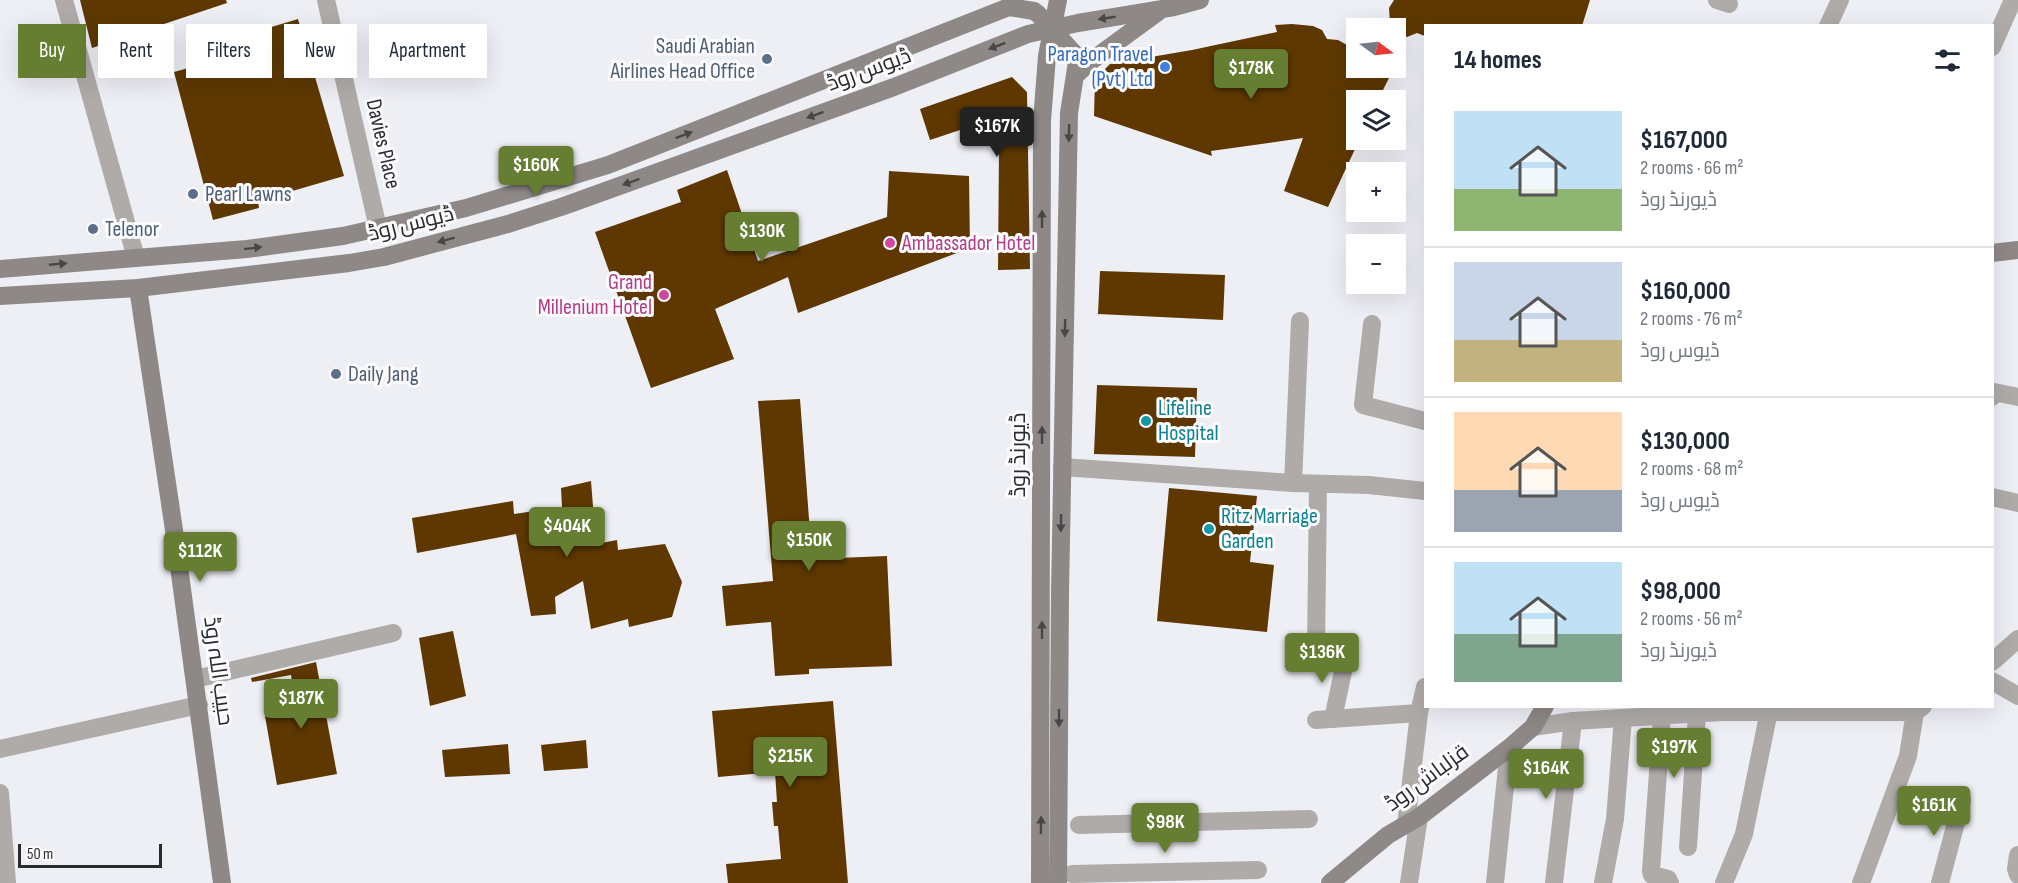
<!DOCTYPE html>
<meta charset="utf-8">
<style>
:root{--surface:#fff;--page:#f2f2f3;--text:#1f2937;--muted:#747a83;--line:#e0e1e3;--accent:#657e31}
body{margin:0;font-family:"Sofia Sans Condensed",Cairo,sans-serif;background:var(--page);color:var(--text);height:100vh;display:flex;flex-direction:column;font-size:22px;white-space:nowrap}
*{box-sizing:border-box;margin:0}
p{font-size:20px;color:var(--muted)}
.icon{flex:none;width:33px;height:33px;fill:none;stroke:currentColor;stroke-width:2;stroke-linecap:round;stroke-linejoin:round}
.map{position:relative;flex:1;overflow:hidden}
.details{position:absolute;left:1424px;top:24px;width:570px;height:684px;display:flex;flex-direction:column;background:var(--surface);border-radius:0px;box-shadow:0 6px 24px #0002}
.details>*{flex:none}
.top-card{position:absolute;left:18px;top:24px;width:570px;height:54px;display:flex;gap:12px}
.needle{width:39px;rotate:105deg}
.fabs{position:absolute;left:1346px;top:18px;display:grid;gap:12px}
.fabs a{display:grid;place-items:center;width:60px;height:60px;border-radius:0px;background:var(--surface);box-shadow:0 6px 24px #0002;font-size:30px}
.scale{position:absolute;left:18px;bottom:15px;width:144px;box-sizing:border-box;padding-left:6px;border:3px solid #2a2b2d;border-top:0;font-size:16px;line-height:21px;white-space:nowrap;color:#2a2b2d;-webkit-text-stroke:4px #fcfcff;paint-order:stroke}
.price{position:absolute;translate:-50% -51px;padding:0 14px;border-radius:6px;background:var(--accent);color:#fff;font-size:20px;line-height:39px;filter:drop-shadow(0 2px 3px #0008)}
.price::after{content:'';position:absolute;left:50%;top:36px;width:18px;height:14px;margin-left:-9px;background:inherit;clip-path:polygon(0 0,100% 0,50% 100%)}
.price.on{background:#222;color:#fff}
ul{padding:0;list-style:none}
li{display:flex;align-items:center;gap:18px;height:150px;padding:0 30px}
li+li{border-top:2px solid var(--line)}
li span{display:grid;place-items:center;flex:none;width:168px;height:120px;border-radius:0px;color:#555}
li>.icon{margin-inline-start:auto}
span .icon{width:72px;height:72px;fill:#fffc;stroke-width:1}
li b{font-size:26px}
h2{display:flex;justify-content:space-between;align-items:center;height:72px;padding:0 30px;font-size:26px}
.pill{padding:0 21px;border-radius:0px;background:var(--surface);box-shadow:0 6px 24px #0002;font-size:21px;line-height:54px}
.pill.on{background:var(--accent);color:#fff}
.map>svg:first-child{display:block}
</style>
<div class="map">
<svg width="2018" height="883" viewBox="0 0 2018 883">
<rect width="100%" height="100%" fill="#eeeff5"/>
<!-- building -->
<g fill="#5e3800">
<polygon points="80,0 226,0 227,3 92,48"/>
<polygon points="1394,0 1590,0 1582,26 1425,26 1425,36 1417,33 1407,37 1398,33 1390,23 1389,8"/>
<polygon points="298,19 344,176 258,201 259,208 213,220 174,72 232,56 228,40"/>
<polygon points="1292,24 1313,26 1322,30 1327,39 1338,40 1356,50 1356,68 1394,68 1378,100 1356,100 1356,147 1328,207 1284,191 1303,138 1211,151 1212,156 1094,116 1095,79 1110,64 1192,50 1277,32 1275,25"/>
<polygon points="1012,77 1027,92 1030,269 998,270 999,148 1023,109 930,140 920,109"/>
<polygon points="727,170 758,261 887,217 889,171 969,176 970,248 798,313 788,277 715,309 734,359 651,388 595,232 681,202 677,190"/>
<polygon points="1100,271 1225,275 1223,320 1098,314"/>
<polygon points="1097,385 1197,388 1195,457 1094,454"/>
<polygon points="800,399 812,559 887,556 892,666 809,669 809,674 775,676 771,622 726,626 722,586 773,581 758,401"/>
<polygon points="591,481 596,544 617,540 618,550 665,544 682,582 672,617 629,627 628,619 591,629 583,581 555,597 556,614 531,616 516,534 417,553 412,518 513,501 514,514 562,507 561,488"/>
<polygon points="1169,488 1257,496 1250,562 1274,565 1267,632 1157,621"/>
<polygon points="453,631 466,696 430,706 419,638"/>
<polygon points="316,662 337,774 277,785 265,716 296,708 291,675 252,682 251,678"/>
<polygon points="833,701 848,883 728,883 726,864 781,859 778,826 774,826 772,802 777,802 775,772 718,777 712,711"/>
<polygon points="586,740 588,768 544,771 541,745"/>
<polygon points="508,744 510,774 445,777 442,750"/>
</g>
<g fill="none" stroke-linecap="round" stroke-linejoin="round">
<!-- street -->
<g stroke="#aeaba9" stroke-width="18">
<polyline points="64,0 136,258"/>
<polyline points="326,0 378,228"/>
<polyline points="1717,0 1729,4"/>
<polyline points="1828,26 1840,0"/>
<polyline points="1992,47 2013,0"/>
<polyline points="1372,324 1363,405 1425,421"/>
<polyline points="1992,397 1994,392 2018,397"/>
<polyline points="1062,467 1293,483 1369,485 1425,491"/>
<polyline points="1293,483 1300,321"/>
<polyline points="1992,497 2018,503"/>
<polyline points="1316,652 1318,484"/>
<polyline points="1992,662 2018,639"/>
<polyline points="195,679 393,633"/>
<polyline points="1992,681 2018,696"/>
<polyline points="1662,716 1651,871 1652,875 1668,879 1670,883"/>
<polyline points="1333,719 1346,657"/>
<polyline points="1316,720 1419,713"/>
<polyline points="1533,727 1573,721 1722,712 1915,712 1923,706"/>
<polyline points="0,749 199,705"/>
<polyline points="0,793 7,883"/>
<polyline points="1079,825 1309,819"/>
<polyline points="1406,825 1419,713 1425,687"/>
<polyline points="1688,847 1697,714"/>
<polyline points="2018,855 2016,869 2018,875"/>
<polyline points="1072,874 1258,870"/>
<polyline points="1409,883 1419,817"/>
<polyline points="1495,883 1509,748"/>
<polyline points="1554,883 1573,721"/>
<polyline points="1603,883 1615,819 1623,718"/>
<polyline points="1724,883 1744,834 1770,706"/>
<polyline points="1861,883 1908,756 1915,712"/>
<polyline points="1940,883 1962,800"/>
</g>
<!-- secondary -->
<g stroke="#8e8987" stroke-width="18">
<polyline points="1009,7 1034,11 1038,14 1074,53 1077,62 1069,113 1060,593 1058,883"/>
<polyline points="1076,75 1091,61 1158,12"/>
<polyline points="1992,253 2018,250"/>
<polyline points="0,269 247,249 343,236 466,208 608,165 1009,7 1015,0"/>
<polyline points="138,288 174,530 222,883"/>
<polyline points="0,296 138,288 349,263 384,257 508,224 561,207 894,87 1028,34 1078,23 1174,7 1200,0"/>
<polyline points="1040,883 1042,121 1047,56 1058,0"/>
<polyline points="1330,883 1388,835 1419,817 1509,748 1533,727 1545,706"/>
</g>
</g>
<!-- one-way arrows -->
<defs><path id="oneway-solid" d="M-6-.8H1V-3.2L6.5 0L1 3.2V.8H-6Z" transform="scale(1.5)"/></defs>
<g fill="#484748">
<use href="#oneway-solid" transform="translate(1107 18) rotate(171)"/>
<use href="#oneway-solid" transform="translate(997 46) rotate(159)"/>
<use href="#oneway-solid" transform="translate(815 115) rotate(160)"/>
<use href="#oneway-solid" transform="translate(1069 133) rotate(91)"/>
<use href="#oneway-solid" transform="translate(684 135) rotate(-21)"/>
<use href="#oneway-solid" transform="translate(631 182) rotate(160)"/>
<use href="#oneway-solid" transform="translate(1042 219) rotate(-90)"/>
<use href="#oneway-solid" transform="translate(446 240) rotate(165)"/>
<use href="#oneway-solid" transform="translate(253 248) rotate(-7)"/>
<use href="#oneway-solid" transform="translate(58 264) rotate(-5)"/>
<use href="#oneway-solid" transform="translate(1065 328) rotate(91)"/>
<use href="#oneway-solid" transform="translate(1042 435) rotate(-90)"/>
<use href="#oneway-solid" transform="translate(1061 523) rotate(91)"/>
<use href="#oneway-solid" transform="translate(1042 630) rotate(-90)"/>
<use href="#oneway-solid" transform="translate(1059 718) rotate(90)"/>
<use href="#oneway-solid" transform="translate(1041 825) rotate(-89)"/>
</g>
<!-- markers -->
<g fill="#5c6f8a" stroke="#fcfcff" stroke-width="2">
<circle cx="767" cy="59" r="6"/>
<circle cx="193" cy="194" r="6"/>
<circle cx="93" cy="229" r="6"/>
<circle cx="336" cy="374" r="6"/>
</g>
<circle fill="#3f7fe0" stroke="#fcfcff" stroke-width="2" cx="1165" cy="67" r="6"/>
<g fill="#d1479c" stroke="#fcfcff" stroke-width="2">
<circle cx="890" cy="243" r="6"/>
<circle cx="664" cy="295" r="6"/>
</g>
<g fill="#0f9aa8" stroke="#fcfcff" stroke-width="2">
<circle cx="1146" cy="421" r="6"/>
<circle cx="1209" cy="529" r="6"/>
</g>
<g text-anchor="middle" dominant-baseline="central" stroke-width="6" stroke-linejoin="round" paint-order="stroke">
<!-- service labels -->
<g font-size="22" fill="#4e5e75" stroke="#fcfcff" text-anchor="start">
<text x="755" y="46" text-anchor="end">Saudi Arabian<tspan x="755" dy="25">Airlines Head Office</tspan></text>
<text x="205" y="194">Pearl Lawns</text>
<text x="105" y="229">Telenor</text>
<text x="348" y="374">Daily Jang</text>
</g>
<!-- shop labels -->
<g font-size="22" fill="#366cbe" stroke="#fcfcff" text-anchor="end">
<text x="1153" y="54">Paragon Travel<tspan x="1153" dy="25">(Pvt) Ltd</tspan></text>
</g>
<!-- street labels -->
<g font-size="22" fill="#2a2b2d" stroke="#fcfcff">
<text transform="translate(869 70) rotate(-20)">ڈیوس روڈ</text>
<text transform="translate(383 144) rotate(77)">Davies Place</text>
<text transform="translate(411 224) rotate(-14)">ڈیوس روڈ</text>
<text transform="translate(1018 455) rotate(-90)">ڈیورنڈ روڈ</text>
<text transform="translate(218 671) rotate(82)">حبیب اللہ روڈ</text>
<text transform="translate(1427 778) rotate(-36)">قزلباش روڈ</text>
</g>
<!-- hotel labels -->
<g font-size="22" fill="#b23c85" stroke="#fcfcff" text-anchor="start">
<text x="902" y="243">Ambassador Hotel</text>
<text x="652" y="282" text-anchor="end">Grand<tspan x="652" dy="25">Millenium Hotel</tspan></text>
</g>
<!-- culture labels -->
<g font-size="22" fill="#0d838f" stroke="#fcfcff" text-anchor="start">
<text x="1158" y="408">Lifeline<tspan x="1158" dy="25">Hospital</tspan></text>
<text x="1221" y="516">Ritz Marriage<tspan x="1221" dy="25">Garden</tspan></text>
</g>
</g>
</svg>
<div class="fabs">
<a><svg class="needle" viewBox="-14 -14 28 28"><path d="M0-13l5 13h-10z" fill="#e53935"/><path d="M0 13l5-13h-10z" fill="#747a83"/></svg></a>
<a><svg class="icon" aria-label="layers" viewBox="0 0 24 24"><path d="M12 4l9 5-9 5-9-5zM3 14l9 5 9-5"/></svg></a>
<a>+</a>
<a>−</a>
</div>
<div class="scale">50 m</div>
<b class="price" style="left:1251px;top:100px">$178K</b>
<b class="price on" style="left:997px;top:158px">$167K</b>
<b class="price" style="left:536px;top:197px">$160K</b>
<b class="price" style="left:762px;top:263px">$130K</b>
<b class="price" style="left:567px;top:558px">$404K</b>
<b class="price" style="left:809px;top:572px">$150K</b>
<b class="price" style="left:200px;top:583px">$112K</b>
<b class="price" style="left:1322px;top:684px">$136K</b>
<b class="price" style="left:301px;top:730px">$187K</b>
<b class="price" style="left:1674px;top:779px">$197K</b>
<b class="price" style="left:790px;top:788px">$215K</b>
<b class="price" style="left:1546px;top:800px">$164K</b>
<b class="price" style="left:1934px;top:837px">$161K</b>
<b class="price" style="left:1165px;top:854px">$98K</b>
<div class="top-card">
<a class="pill on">Buy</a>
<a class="pill">Rent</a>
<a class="pill">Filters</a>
<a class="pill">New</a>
<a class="pill">Apartment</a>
</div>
<section class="details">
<h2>14 homes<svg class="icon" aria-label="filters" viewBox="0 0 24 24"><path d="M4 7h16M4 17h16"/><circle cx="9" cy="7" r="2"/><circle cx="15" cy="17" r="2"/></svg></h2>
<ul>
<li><span style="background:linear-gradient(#bfe0f5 65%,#8fb573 0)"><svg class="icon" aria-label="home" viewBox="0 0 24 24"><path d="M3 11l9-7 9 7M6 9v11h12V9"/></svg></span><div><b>$167,000</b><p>2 rooms · 66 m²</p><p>ڈیورنڈ روڈ</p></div></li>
<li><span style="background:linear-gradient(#c9d6e8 65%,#c2b280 0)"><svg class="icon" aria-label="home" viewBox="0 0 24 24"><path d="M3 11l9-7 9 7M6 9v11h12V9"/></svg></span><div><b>$160,000</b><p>2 rooms · 76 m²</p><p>ڈیوس روڈ</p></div></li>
<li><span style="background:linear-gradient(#ffd9b3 65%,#9aa5b1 0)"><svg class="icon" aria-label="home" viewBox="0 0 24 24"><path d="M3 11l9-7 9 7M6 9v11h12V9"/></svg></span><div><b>$130,000</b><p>2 rooms · 68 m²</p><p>ڈیوس روڈ</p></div></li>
<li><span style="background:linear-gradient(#bfe0f5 60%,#7fa58c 0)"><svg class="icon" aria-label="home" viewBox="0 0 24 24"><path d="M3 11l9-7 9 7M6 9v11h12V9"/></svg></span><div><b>$98,000</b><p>2 rooms · 56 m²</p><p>ڈیورنڈ روڈ</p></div></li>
</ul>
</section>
</div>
